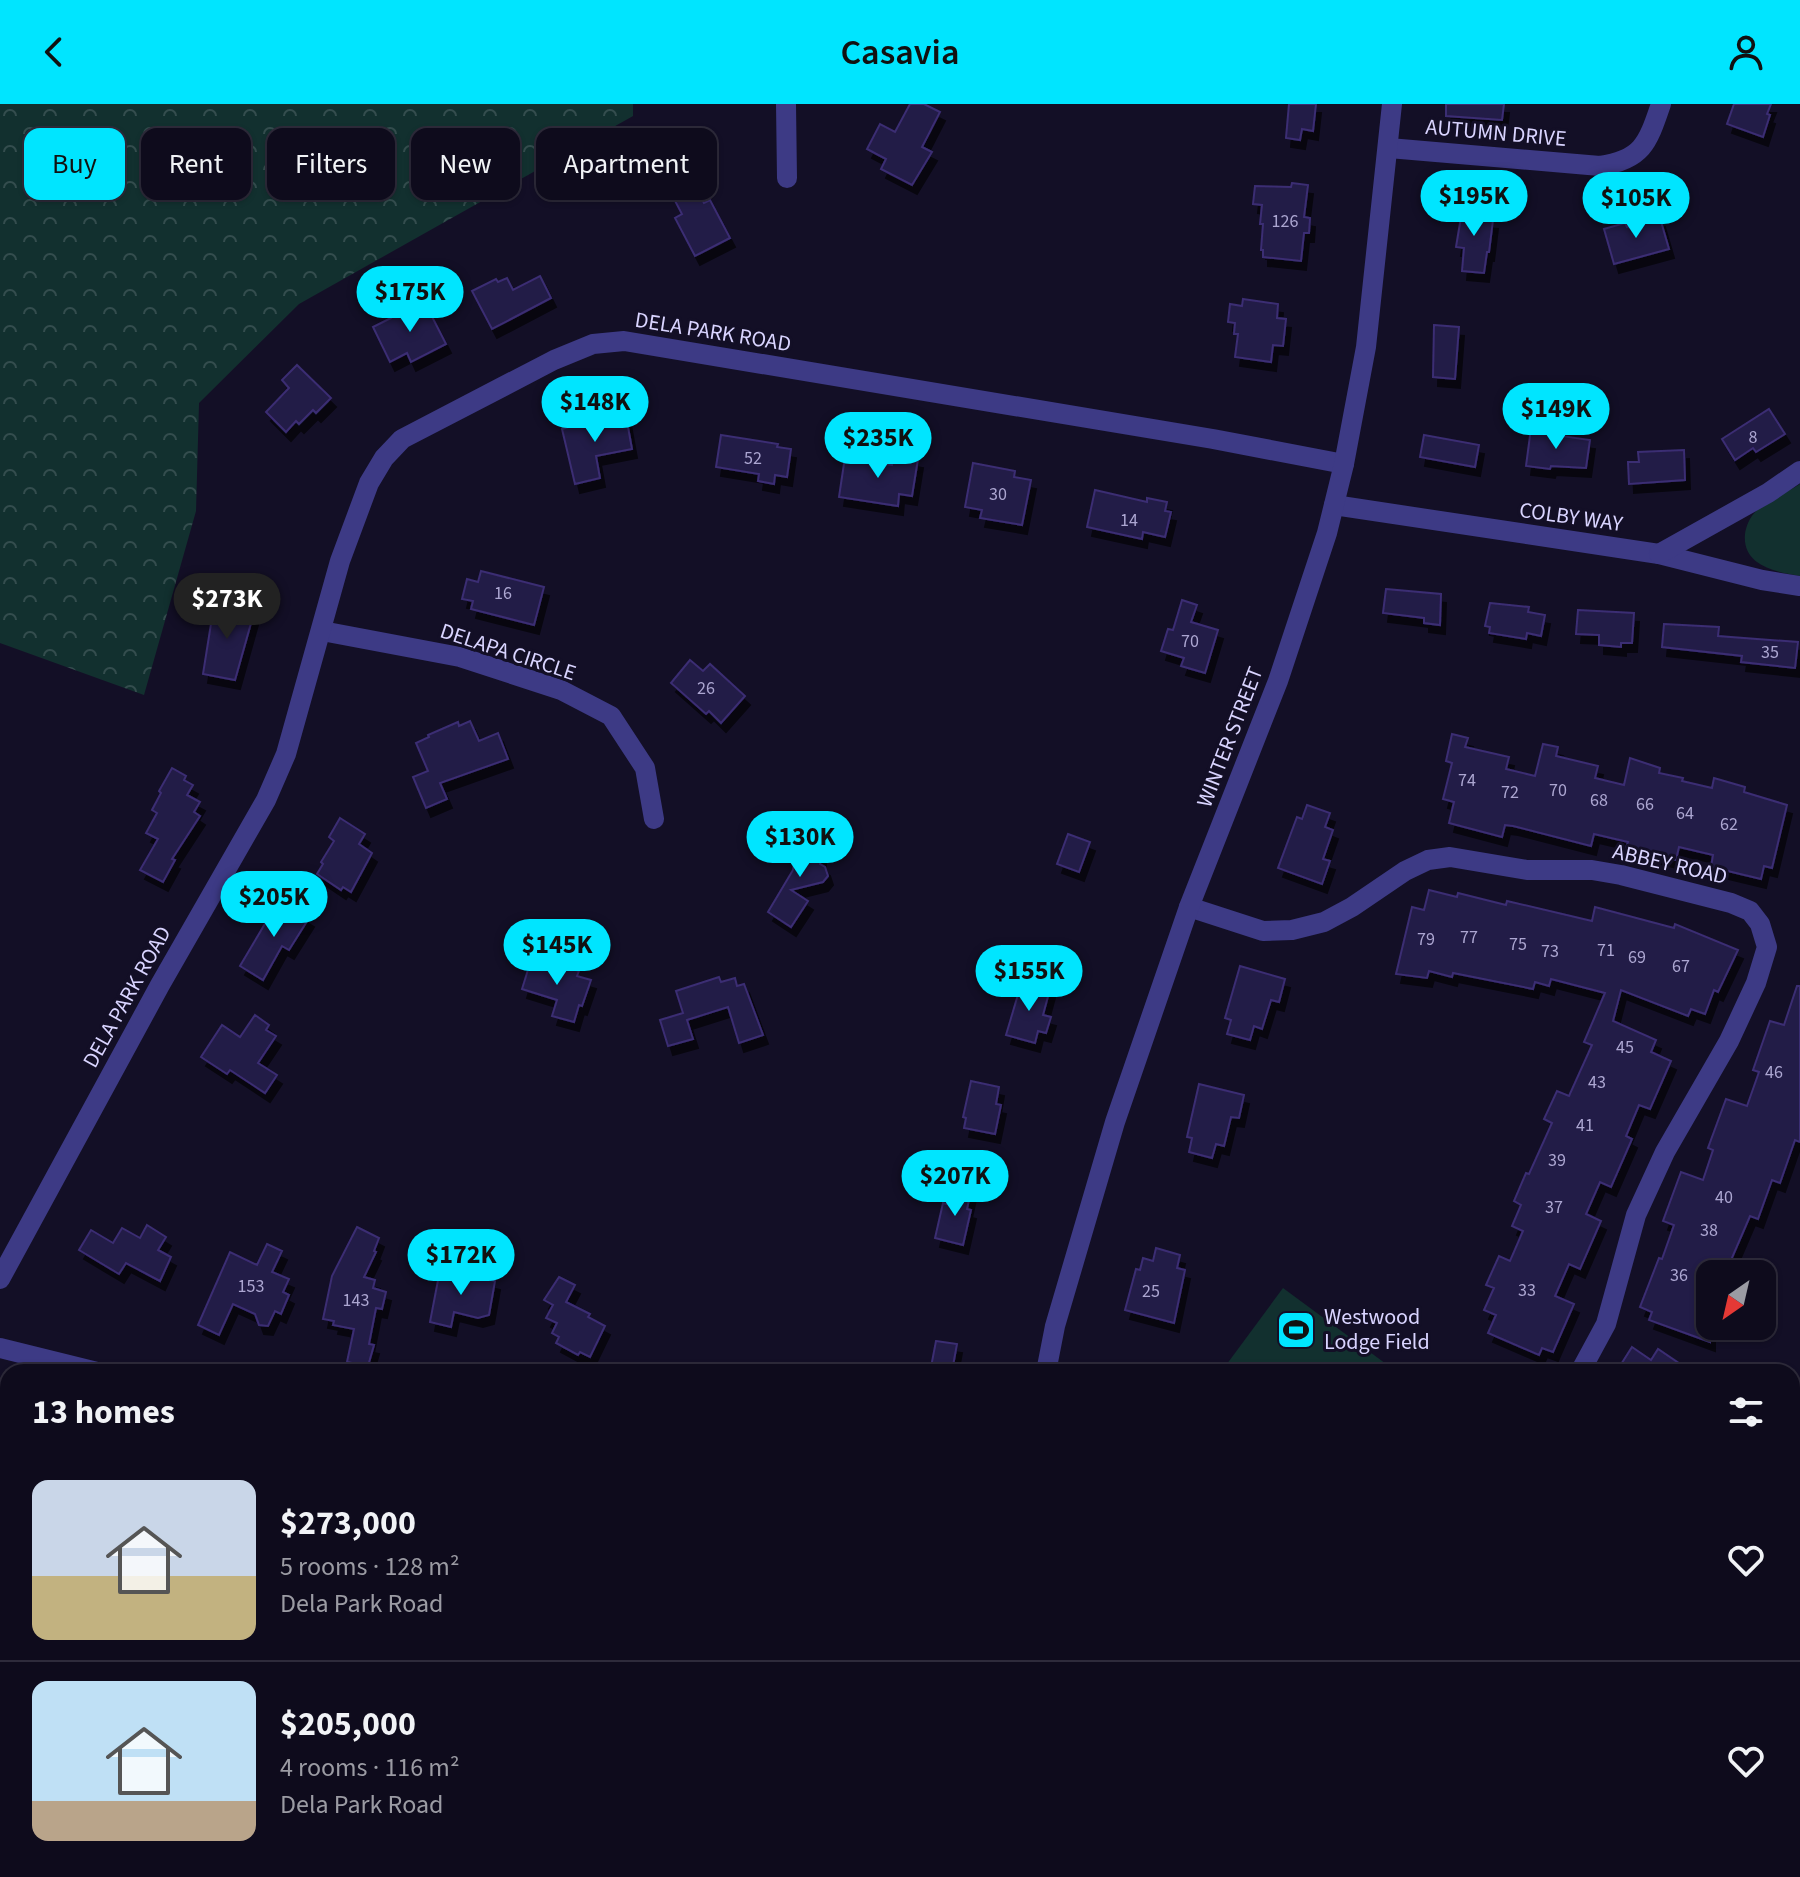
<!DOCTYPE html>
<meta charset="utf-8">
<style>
:root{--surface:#0e0b1c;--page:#171425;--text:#f1f3f6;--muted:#9b9ba3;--line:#2e2b3b;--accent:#00e5ff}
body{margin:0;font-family:"Source Sans 3",sans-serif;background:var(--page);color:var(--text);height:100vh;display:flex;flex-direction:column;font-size:30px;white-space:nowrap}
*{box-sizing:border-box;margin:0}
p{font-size:26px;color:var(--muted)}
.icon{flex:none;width:44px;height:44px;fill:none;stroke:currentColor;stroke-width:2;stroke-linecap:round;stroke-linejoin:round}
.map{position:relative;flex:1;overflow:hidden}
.drawer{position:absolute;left:0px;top:1260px;width:1800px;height:514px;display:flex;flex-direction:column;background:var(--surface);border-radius:24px 24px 0 0;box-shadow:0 2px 6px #0004,0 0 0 2px var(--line)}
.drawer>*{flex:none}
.hud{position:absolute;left:24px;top:24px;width:800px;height:72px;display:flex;gap:16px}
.needle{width:52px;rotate:214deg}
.fabs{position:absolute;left:1696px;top:1156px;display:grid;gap:16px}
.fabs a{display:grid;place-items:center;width:80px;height:80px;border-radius:16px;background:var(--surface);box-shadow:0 2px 6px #0004,0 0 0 2px var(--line);font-size:40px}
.price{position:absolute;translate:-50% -68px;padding:0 18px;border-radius:28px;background:var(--accent);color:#111;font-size:26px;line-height:52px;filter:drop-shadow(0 2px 4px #0008)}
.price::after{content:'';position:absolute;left:50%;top:48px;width:24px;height:18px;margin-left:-12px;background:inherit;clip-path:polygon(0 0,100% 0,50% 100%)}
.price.active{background:#222;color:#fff}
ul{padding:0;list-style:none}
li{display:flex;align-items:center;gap:24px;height:200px;padding:0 32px}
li+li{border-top:2px solid var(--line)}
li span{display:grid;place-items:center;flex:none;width:224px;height:160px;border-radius:16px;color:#555}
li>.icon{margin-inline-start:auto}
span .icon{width:96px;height:96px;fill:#fffc;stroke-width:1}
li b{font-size:34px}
h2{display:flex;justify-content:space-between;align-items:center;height:96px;padding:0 32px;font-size:34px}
.pill{padding:0 28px;border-radius:16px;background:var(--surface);box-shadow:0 2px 6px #0004,0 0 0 2px var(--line);font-size:28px;line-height:72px}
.pill.active{background:var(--accent);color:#111}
header{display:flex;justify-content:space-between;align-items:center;height:104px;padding:0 32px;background:var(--accent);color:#111;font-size:36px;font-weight:600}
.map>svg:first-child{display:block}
</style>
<header><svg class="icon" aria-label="back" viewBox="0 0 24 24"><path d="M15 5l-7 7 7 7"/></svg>Casavia<svg class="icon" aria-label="person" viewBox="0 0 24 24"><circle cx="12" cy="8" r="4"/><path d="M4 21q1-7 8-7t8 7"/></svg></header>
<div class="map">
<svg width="1800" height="1773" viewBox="0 0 1800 1773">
<defs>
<pattern id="forest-crowns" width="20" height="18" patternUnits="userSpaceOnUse" patternTransform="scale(2)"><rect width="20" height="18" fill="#12302f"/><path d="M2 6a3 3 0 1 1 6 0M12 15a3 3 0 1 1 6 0" fill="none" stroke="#344d4e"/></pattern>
<filter id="shadow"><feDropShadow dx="5" dy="9" stdDeviation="0" flood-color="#0009"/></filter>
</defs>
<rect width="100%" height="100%" fill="#130f26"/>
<!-- green -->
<g fill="#12302f">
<path d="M1800 380V472C1776 468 1742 462 1745 430 1746 422 1750 413 1756 407 1767 397 1786 389 1800 380Z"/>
<polygon points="1283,1184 1397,1268 1221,1268"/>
</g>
<!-- forest -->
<polygon fill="url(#forest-crowns)" points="0,0 633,0 633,12 299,200 199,299 196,407 144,591 0,539"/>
<!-- building -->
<g fill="#241b47" stroke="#3b2d73" stroke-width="2" filter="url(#shadow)">
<polygon points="910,0 924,0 940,8 922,43 932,48 912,81 881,65 886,55 867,45 880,20 895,28"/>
<polygon points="1289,0 1316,0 1313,27 1302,25 1300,36 1286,34"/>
<polygon points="1446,0 1504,0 1502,16 1446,12"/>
<polygon points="1734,0 1771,0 1767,10 1770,11 1763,33 1727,20"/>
<polygon points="685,63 704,99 710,96 730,134 695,152 675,114 682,110 663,74"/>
<polygon points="1292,79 1308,81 1304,113 1310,114 1309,129 1304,129 1301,157 1263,153 1263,146 1261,146 1263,120 1260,120 1262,101 1253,100 1255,82 1291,83"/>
<polygon points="1463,101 1483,102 1482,115 1493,116 1489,148 1487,148 1484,169 1462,167 1464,144 1456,143"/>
<polygon points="1660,114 1669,145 1614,160 1604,125 1625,119 1627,123"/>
<polygon points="540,172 551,194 492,225 472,187 496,175 498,178 507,174 513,186"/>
<polygon points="1243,195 1278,200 1277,214 1286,215 1283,242 1273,241 1271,258 1235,253 1238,230 1234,230 1235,219 1228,218 1230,200 1242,202"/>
<polygon points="425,199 446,240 411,258 407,249 390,258 373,223 391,214 389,210 403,203 406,209"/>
<polygon points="1434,221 1459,223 1455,275 1433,273"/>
<polygon points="297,261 331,294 316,309 313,306 299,320 296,317 286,328 266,308 289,284 282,276"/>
<polygon points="1769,305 1785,330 1756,348 1753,344 1735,356 1722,335"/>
<polygon points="617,306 626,312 632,345 596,352 600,374 575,380 562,325 608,311"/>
<polygon points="1531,324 1554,327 1554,331 1590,336 1586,364 1551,362 1550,365 1526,362"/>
<polygon points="721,331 778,340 777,343 791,345 787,373 775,371 774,380 758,377 759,370 716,363"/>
<polygon points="1424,331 1479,341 1475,363 1420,353"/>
<polygon points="1684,346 1685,376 1629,380 1628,358 1639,358 1638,348"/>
<polygon points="893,351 918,355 912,392 899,390 898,402 839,393 845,353 892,361"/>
<polygon points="973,359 1015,367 1014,373 1031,376 1022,421 980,414 982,406 965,403"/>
<polygon points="1095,386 1147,398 1147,394 1167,398 1165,407 1171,408 1165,433 1143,428 1142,435 1087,423"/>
<polygon points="481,467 544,483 534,521 471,505 473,497 462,495 467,475 478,478"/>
<polygon points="1386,485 1441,490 1440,521 1424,519 1424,514 1383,509"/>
<polygon points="227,496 242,500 240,510 253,512 235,576 203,570 214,501 226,503"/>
<polygon points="1182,496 1197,501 1191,518 1218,526 1205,569 1181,562 1184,554 1161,547 1168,525 1173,526"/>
<polygon points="1490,499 1529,503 1528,508 1545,511 1541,532 1527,529 1526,535 1489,529 1490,523 1485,522"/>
<polygon points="1578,506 1634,509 1632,539 1621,539 1621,543 1599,541 1599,531 1576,530"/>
<polygon points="1664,520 1719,523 1718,532 1798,538 1795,564 1741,558 1742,552 1662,543"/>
<polygon points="690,556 703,567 710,560 745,592 721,619 709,607 706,610 671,579"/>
<polygon points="470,617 479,637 498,629 508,655 440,679 447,695 426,704 413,673 428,667 416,639 429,633 428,631 458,618 459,622"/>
<polygon points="1452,630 1468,634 1465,643 1509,653 1506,665 1535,672 1543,640 1558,643 1556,652 1598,662 1595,674 1624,681 1630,654 1660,664 1659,669 1683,674 1682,677 1712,684 1714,674 1745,683 1744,688 1787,701 1772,764 1764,762 1761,775 1711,763 1713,751 1679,743 1676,756 1626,744 1628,738 1594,730 1591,742 1513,722 1505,721 1502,733 1449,719 1454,698 1443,695 1452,659 1446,657"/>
<polygon points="172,664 186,672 184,676 193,681 187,691 200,698 194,708 200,712 172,755 175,756 163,778 140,766 158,735 146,729 157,709 152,706 161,689 159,687"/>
<polygon points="1307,701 1330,709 1325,723 1333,726 1323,755 1330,757 1322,780 1278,764 1297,713 1302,715"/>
<polygon points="340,714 365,730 359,740 372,749 351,788 343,783 341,786 317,770 323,760 321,758 334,737 329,733"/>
<polygon points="798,730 823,734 820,760 825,763 828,772 823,778 791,786 808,797 791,823 768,808 793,766"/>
<polygon points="1068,730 1090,738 1079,768 1057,760"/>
<polygon points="1429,786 1457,793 1458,789 1506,801 1507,797 1592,817 1595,803 1674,824 1675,820 1738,846 1718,888 1714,886 1705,910 1691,905 1688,912 1621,886 1613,917 1656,936 1651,948 1671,957 1650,1005 1639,1001 1626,1032 1632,1035 1611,1083 1600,1078 1586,1110 1601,1117 1580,1165 1569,1160 1555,1192 1574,1200 1553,1248 1542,1244 1539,1251 1488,1229 1496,1211 1484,1206 1494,1184 1486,1181 1499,1152 1510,1157 1523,1127 1512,1122 1521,1101 1514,1097 1526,1069 1529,1070 1552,1019 1544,1015 1557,987 1569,992 1592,941 1584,938 1605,889 1551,875 1549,882 1535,878 1533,885 1453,869 1452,873 1429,867 1427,874 1396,870 1412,803 1424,806"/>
<polygon points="279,796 309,814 289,846 282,842 263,876 240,862"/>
<polygon points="532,853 579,867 577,872 591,876 582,902 579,901 574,918 552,912 557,896 522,885"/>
<polygon points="1240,862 1285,875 1279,898 1271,896 1262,925 1254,922 1250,936 1227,930 1231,916 1225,914"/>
<polygon points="719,873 721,878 735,874 737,882 744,880 763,931 739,939 728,903 687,916 693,935 668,942 660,916 683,909 676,887"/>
<polygon points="1022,877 1050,885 1043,911 1051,913 1046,929 1038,927 1035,939 1006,931"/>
<polygon points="1797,882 1800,882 1800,1038 1795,1036 1780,1079 1772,1076 1758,1115 1750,1112 1725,1170 1710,1170 1710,1238 1649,1216 1652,1208 1640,1203 1659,1154 1662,1155 1674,1121 1663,1117 1681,1068 1703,1076 1713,1046 1708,1044 1726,995 1747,1002 1759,968 1753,966 1770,917 1784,921"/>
<polygon points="255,911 269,921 266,926 276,932 258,959 277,971 265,989 230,966 227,970 201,953 222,921 240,933"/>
<polygon points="971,977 999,983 996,1000 1001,1001 995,1030 964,1024 966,1014 963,1013"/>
<polygon points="1199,980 1244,991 1239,1014 1231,1013 1224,1042 1216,1040 1212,1054 1189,1048 1192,1034 1187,1033"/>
<polygon points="954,1083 971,1087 967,1105 971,1106 963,1141 935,1134 943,1099 950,1101"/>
<polygon points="147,1121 166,1133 158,1146 171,1153 160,1177 126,1159 119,1170 79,1146 91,1126 113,1139 122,1124 140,1134"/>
<polygon points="357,1123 379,1134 374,1147 376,1148 364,1173 375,1176 373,1184 386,1188 382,1205 376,1204 369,1240 374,1241 368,1262 347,1258 354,1225 333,1221 334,1217 323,1215 332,1172"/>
<polygon points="267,1140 282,1147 272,1168 289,1175 283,1188 289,1191 281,1210 275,1207 268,1222 259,1221 255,1210 233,1200 219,1231 198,1221 230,1148 257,1161"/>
<polygon points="1156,1144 1180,1151 1177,1164 1185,1166 1174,1219 1125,1206 1136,1165 1140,1166 1143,1154 1153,1157"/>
<polygon points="440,1166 460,1169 470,1167 479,1173 495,1177 489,1211 478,1214 454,1208 451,1223 430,1218"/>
<polygon points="559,1173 575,1181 566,1198 590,1210 588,1213 605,1222 590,1253 580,1248 578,1251 556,1239 559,1233 552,1229 557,1219 546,1214 553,1201 544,1196"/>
<polygon points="936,1237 957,1240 952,1267 931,1263"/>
<polygon points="1632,1243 1651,1256 1658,1245 1692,1268 1629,1268 1620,1262"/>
</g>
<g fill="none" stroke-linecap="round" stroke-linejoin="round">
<!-- service -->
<g stroke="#3d3a85" stroke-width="10">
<polyline points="1792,1563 1800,1569"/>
<polyline points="1792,1596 1800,1594"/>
<polyline points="1792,1700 1800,1699"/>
</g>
<!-- minor -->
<g stroke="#3d3a85" stroke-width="20">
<polyline points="786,0 787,74"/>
<path d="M1389 44 1600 62C1643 56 1648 38 1661 0"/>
<polyline points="1334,401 1659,450 1762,476 1800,482"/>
<polyline points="1659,450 1768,389 1800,367"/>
<polyline points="322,527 460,553 561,586 611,612 645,664 654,715"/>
<polyline points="1189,803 1263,827 1292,826 1324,818 1352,803 1405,767 1428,756 1450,753 1527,766 1592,766 1621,771 1731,799 1750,807 1760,820 1767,843 1756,879 1729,937 1665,1048 1636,1111 1606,1220 1580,1268"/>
<polyline points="0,1175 160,881 266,696 286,650 340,457 369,379 384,354 402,335 554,256 593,240 624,237 1213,335 1344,360"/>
</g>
<!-- tertiary -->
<g stroke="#3d3a85" stroke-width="20">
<polyline points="0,1244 97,1268"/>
<polyline points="1046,1268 1055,1222 1115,1018 1189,803 1278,577 1327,429 1344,360 1366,243 1392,0"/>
<polyline points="1557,1766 1563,1773"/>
</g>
</g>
<!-- icons -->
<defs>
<symbol id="stadium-square" viewBox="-11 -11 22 22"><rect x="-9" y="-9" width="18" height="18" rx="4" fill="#00e5ff" stroke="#130f26"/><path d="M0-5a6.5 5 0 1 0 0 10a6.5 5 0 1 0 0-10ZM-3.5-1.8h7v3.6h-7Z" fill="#111"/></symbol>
</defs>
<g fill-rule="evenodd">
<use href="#stadium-square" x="1274" y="1204" width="44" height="44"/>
</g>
<g text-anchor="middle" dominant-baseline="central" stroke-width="6" stroke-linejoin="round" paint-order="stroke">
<!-- number labels -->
<g font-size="18" fill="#aca6d1">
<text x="1285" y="117">126</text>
<text x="1753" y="333">8</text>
<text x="753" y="354">52</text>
<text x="998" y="390">30</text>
<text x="1129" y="416">14</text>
<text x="503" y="489">16</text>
<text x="1190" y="537">70</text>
<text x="1770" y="548">35</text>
<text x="706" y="584">26</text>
<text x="1467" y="676">74</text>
<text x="1558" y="686">70</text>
<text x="1510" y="688">72</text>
<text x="1599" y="696">68</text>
<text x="1645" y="700">66</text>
<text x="1685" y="709">64</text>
<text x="1729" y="720">62</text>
<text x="1469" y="833">77</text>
<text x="1426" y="835">79</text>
<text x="1518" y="840">75</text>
<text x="1606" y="846">71</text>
<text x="1550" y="847">73</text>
<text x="1637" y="853">69</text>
<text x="1681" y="862">67</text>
<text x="1625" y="943">45</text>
<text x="1774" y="968">46</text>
<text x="1597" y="978">43</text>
<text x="1585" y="1021">41</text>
<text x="1557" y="1056">39</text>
<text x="1724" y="1093">40</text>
<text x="1554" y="1103">37</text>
<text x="1709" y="1126">38</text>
<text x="1679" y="1171">36</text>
<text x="251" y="1182">153</text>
<text x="1527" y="1186">33</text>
<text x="1151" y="1187">25</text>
<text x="356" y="1196">143</text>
</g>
<!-- street labels -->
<g font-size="22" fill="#d9d4ff" stroke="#130f26">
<text transform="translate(1496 29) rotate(5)">AUTUMN DRIVE</text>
<text transform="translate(713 228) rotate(9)">DELA PARK ROAD</text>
<text transform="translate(1571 413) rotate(8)">COLBY WAY</text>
<text transform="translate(508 548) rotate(18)">DELAPA CIRCLE</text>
<text transform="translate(1230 633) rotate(-69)">WINTER STREET</text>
<text transform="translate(1670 760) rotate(13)">ABBEY ROAD</text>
<text transform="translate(127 893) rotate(-61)">DELA PARK ROAD</text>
</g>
<!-- poi labels -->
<g font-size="22" fill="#d9d4ff" stroke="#130f26" text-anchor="start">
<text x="1324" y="1213">Westwood<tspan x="1324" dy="25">Lodge Field</tspan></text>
</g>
</g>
</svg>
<div class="fabs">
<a><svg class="needle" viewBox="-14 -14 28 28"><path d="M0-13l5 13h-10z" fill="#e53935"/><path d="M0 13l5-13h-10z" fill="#9b9ba3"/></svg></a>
</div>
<b class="price" style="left:1474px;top:134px">$195K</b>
<b class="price" style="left:1636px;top:136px">$105K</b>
<b class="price" style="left:410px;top:230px">$175K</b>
<b class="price" style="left:595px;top:340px">$148K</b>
<b class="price" style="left:1556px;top:347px">$149K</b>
<b class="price" style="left:878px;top:376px">$235K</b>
<b class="price active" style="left:227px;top:537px">$273K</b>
<b class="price" style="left:800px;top:775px">$130K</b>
<b class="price" style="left:274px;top:835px">$205K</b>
<b class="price" style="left:557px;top:883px">$145K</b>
<b class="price" style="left:1029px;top:909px">$155K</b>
<b class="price" style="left:955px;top:1114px">$207K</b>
<b class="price" style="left:461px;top:1193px">$172K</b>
<div class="hud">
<a class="pill active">Buy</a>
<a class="pill">Rent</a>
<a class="pill">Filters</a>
<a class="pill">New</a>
<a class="pill">Apartment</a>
</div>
<section class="drawer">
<h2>13 homes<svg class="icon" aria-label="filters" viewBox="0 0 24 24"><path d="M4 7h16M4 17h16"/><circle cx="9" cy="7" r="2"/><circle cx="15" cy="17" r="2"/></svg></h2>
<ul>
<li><span style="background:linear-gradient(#c9d6e8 60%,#c2b280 0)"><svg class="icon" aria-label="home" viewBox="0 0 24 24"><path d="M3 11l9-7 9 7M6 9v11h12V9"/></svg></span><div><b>$273,000</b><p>5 rooms · 128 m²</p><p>Dela Park Road</p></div><svg class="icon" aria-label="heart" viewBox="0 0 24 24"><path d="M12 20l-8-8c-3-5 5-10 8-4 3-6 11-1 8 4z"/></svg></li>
<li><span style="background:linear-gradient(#bfe0f5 75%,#b9a48a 0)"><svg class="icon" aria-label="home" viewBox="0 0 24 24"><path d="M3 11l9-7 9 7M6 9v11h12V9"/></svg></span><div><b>$205,000</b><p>4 rooms · 116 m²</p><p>Dela Park Road</p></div><svg class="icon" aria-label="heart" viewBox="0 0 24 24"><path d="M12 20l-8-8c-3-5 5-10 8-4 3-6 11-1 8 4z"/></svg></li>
</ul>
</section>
</div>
